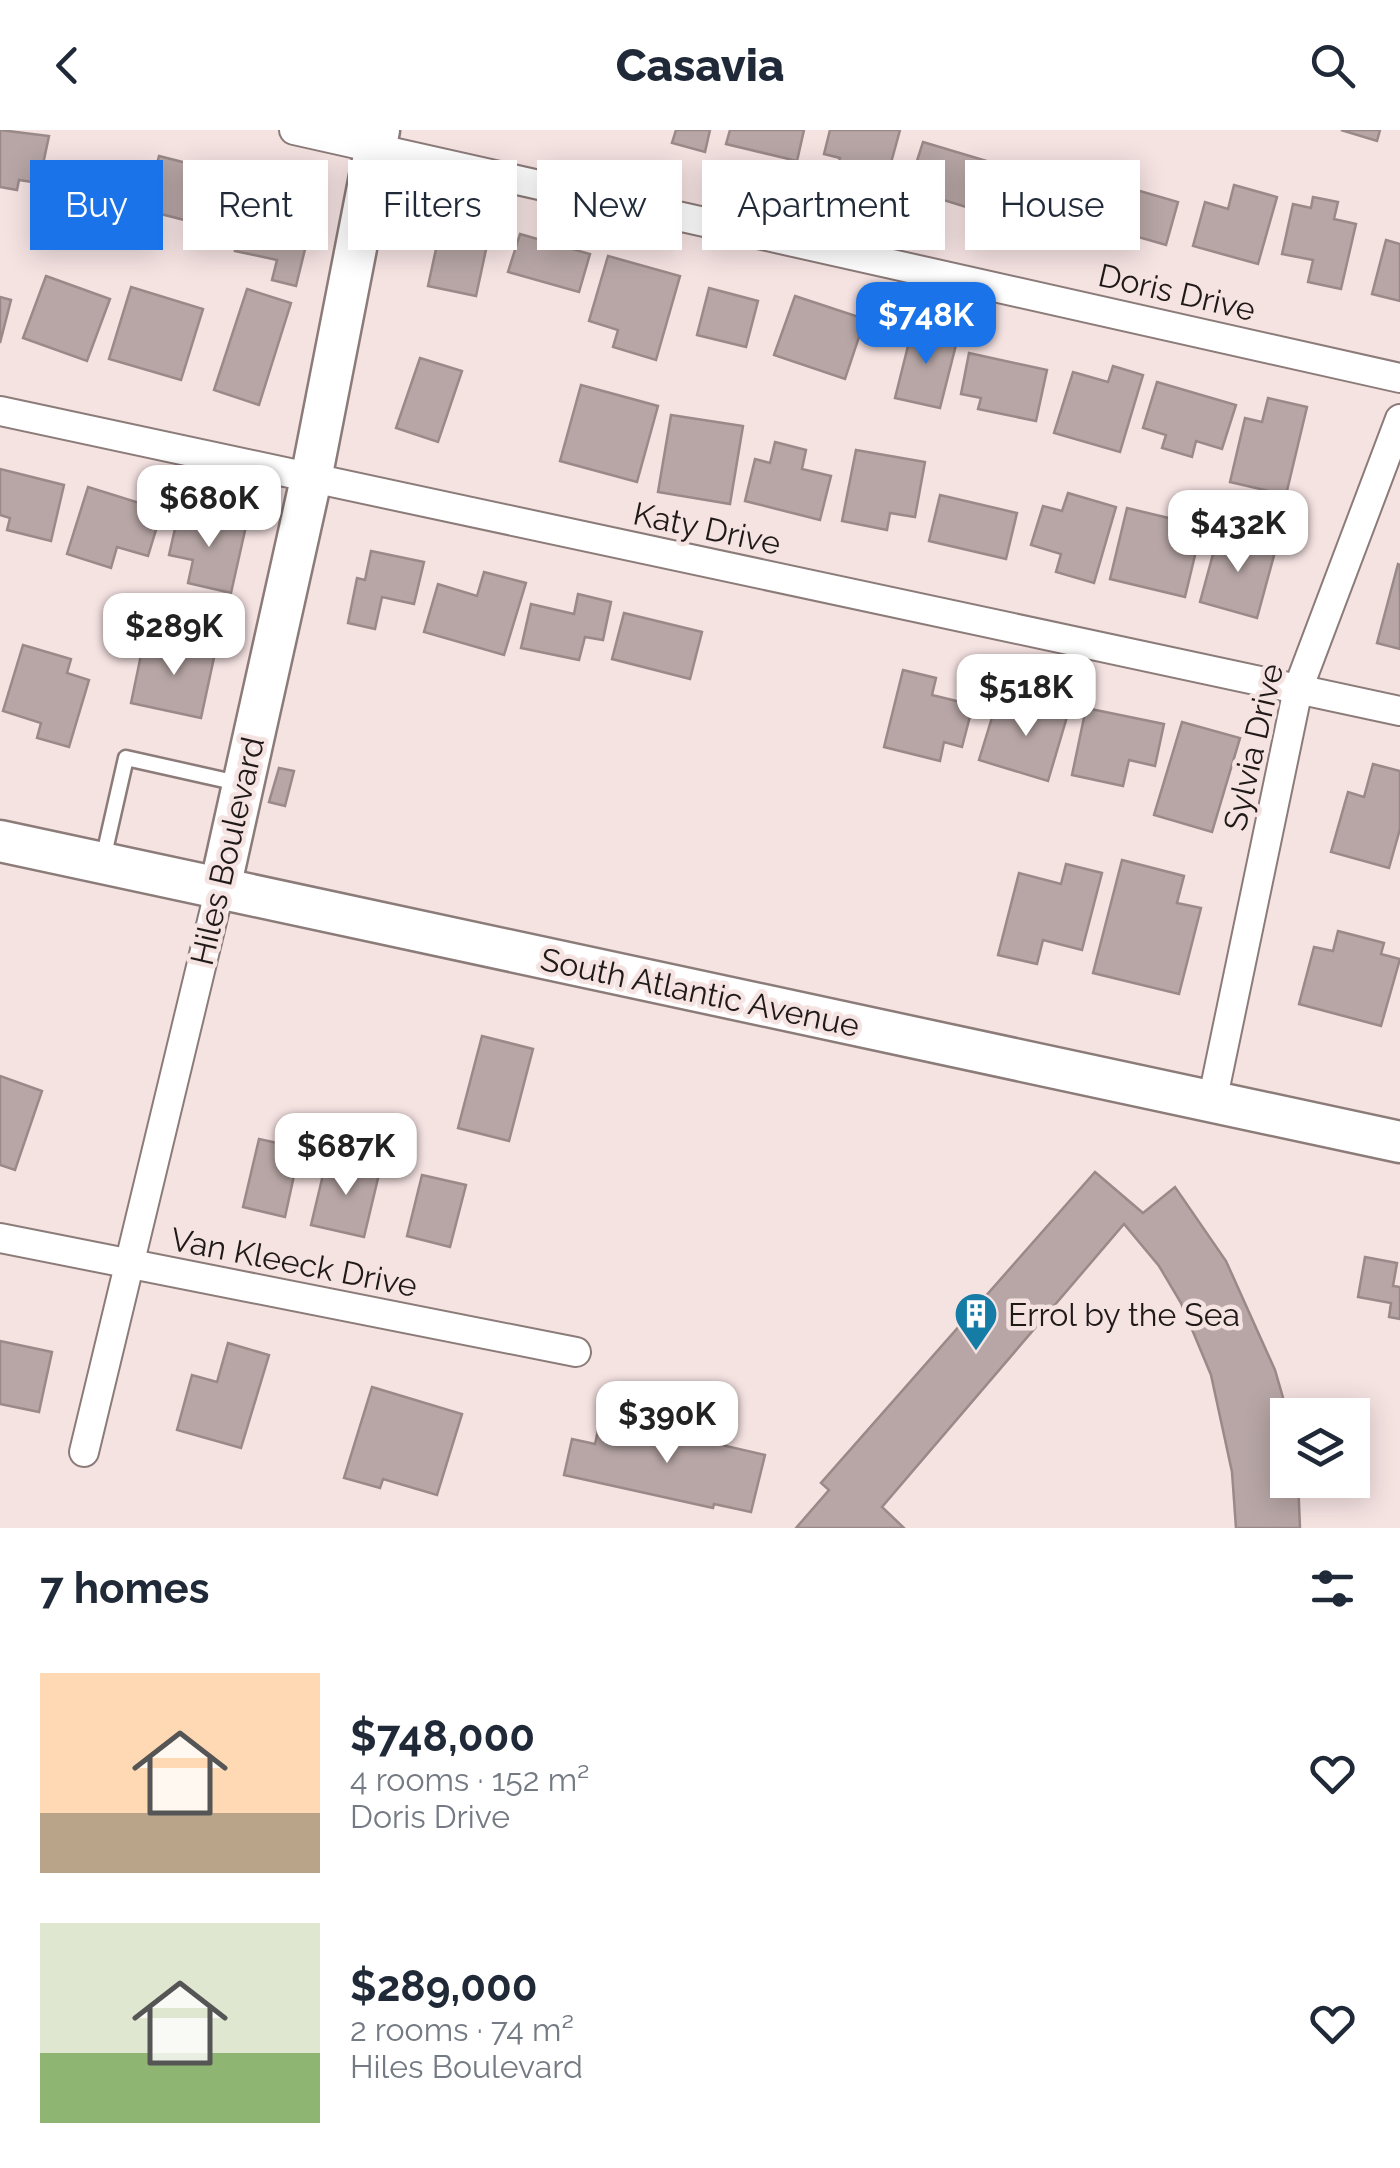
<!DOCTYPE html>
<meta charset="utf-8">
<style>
:root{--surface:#fff;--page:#f6f6f7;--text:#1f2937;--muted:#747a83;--accent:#1a73e8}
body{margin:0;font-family:Raleway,sans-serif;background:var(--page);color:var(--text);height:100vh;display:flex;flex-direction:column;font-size:38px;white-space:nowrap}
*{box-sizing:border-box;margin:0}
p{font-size:32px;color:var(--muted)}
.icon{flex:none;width:55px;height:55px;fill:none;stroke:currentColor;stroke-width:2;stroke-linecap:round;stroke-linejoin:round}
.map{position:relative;height:1398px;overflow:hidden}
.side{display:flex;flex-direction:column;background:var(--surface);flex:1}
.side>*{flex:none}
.banner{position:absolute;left:30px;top:30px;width:1340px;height:90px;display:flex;gap:20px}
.buttons{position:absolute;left:1270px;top:1268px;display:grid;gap:20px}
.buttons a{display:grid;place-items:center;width:100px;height:100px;border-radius:0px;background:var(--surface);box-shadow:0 5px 25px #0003;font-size:50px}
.price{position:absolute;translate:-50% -85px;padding:0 22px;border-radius:20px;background:#fff;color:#222;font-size:32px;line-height:65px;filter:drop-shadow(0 2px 5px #0008)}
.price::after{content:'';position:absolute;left:50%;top:60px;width:30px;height:22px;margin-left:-15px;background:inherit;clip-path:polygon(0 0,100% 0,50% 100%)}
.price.active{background:var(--accent);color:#fff}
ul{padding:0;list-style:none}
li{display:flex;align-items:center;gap:30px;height:250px;padding:0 40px}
li span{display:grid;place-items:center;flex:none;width:280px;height:200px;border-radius:0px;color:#555}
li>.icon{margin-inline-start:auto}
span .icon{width:120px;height:120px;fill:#fffc;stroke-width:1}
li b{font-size:42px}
h2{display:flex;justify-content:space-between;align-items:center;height:120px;padding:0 40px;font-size:42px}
.chip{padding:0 35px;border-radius:0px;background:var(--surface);box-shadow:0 5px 25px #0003;font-size:35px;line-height:90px}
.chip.active{background:var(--accent);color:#fff}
header{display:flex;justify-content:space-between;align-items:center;height:130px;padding:0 40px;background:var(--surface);font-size:45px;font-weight:800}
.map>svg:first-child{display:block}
</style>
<header><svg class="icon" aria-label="back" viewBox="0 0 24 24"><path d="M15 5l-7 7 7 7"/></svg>Casavia<svg class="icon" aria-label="search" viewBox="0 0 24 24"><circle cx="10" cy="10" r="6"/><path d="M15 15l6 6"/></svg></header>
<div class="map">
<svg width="1400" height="1398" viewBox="0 0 1400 1398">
<rect width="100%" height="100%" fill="#f5e3e2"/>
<!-- building -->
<g fill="#b7a6a5" stroke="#998988" stroke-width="2.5">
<polygon points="0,0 49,6 39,53 19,50 17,60 0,57"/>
<polygon points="676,0 710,0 705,22 672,13"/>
<polygon points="730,0 804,0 797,31 726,14"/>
<polygon points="830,0 900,0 886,51 837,38 840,28 824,24"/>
<polygon points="1341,0 1380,0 1377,11"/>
<polygon points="923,12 997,34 982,82 908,59"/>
<polygon points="159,26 230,44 219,84 204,80 200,94 145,80"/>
<polygon points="1016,40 1087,58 1075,101 1005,83"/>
<polygon points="252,46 319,62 296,156 272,150 277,130 235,121"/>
<polygon points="1109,52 1178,72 1166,115 1096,95"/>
<polygon points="1234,55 1277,67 1258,134 1193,116 1205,72 1228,79"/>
<polygon points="1313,67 1338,72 1334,89 1356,94 1341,159 1308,152 1313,130 1282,124 1293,74 1311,78"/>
<polygon points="442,91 490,101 476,166 428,156"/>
<polygon points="520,104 590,124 579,162 508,142"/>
<polygon points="1386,110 1400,114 1400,171 1372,164"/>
<polygon points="608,126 680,146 656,230 613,217 618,200 589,191"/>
<polygon points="46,146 110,169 87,231 23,208"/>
<polygon points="131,157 203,179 181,250 109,229"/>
<polygon points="709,158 758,171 746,217 697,205"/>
<polygon points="247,159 291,173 259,275 214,260"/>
<polygon points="795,166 865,189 845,249 774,225"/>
<polygon points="0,167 11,170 0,213"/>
<polygon points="913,196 958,207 940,278 895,268"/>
<polygon points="969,223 1047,240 1036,291 978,279 981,268 961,264"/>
<polygon points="420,228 462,241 438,312 396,298"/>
<polygon points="1113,236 1143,245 1120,322 1054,303 1073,242 1108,252"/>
<polygon points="1157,252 1236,275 1222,319 1196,311 1192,327 1162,318 1166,305 1143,298"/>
<polygon points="581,255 658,276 637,352 560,331"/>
<polygon points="1268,268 1307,277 1286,365 1230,352 1245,288 1262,292"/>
<polygon points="671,285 743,296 730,374 658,362"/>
<polygon points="775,312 806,320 802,339 831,346 820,390 745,371 755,329 770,333"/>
<polygon points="856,320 925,332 915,387 890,383 887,400 842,391"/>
<polygon points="0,339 64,355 51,411 7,400 10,388 0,385"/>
<polygon points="88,357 162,380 148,426 117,417 111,438 67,424"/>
<polygon points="1068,363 1116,377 1094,453 1056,442 1061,424 1031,415 1043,376 1062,381"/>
<polygon points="940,365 1017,383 1006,429 929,411"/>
<polygon points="1127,378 1202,396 1185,467 1110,449"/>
<polygon points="179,381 246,396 231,463 188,453 193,430 169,425"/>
<polygon points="1219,402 1276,418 1257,488 1200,472"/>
<polygon points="371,421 424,432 414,474 382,467 375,499 348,493 357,448 365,450"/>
<polygon points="1398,434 1400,435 1400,519 1377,513"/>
<polygon points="484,442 526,453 504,525 424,502 438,454 477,466"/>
<polygon points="578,464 611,472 603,510 585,507 579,530 521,518 531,474 574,484"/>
<polygon points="624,483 702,502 690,549 612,529"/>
<polygon points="163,503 182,506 181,516 215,523 201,588 131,573 142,520 151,521 152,514 162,516"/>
<polygon points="23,515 71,529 67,543 89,550 69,617 37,608 41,593 3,581"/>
<polygon points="903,540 936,548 932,565 973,575 962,617 944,612 940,631 884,617"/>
<polygon points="1024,566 1069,580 1048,651 979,630 994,581 1018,588"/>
<polygon points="1086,578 1164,594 1155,636 1129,630 1123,656 1072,645"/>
<polygon points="1182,592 1240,608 1212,702 1154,685"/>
<polygon points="1373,634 1400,641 1400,699 1389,738 1331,722 1348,662 1364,667"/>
<polygon points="279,638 294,641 285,676 269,672"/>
<polygon points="1122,730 1184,746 1177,773 1201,778 1179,864 1093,843"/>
<polygon points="1066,734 1102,743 1082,820 1043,810 1037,834 998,825 1019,743 1061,754"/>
<polygon points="1338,801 1384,813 1381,824 1400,829 1381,896 1299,874 1314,817 1333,821"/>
<polygon points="482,906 533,919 509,1011 458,998"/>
<polygon points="0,946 42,961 15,1040 0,1035"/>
<polygon points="259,1009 300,1018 285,1087 243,1077"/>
<polygon points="327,1028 380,1040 364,1107 311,1095"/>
<polygon points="1095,1042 1143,1083 1175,1057 1226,1131 1275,1240 1288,1285 1288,1350 1298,1350 1300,1398 1236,1398 1232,1342 1211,1245 1181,1173 1159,1136 1124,1094 882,1377 904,1398 796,1398 829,1360 821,1353"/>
<polygon points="422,1045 466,1055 450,1117 407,1106"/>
<polygon points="1365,1127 1397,1133 1393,1156 1400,1157 1400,1189 1389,1187 1391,1173 1358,1167"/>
<polygon points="0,1211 52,1222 39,1282 0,1274"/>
<polygon points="228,1213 269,1225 241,1318 177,1300 192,1245 217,1252"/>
<polygon points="372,1257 462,1284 437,1365 383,1349 380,1358 344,1348"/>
<polygon points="601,1287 765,1325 751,1382 714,1374 713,1378 564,1345 572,1309 595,1314"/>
</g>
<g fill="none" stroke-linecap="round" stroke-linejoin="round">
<defs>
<polyline id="lane" points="103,729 126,628 242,654"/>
<g id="street">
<polyline points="294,0 1400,248"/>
<polyline points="0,281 1400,581"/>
<polyline points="1212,972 1298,559 1400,289"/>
<polyline points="0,1108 576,1222"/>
<polyline points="84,1322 220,758"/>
</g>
<g id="secondary">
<polyline points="0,711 1400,1012"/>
<polyline points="220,758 311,349 379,0"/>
</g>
</defs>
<!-- lane casing -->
<use href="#lane" stroke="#8b7b79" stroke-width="19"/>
<!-- street casing -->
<use href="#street" stroke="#8b7b79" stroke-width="32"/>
<!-- secondary casing -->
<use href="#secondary" stroke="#8b7b79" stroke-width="45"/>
<!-- lane -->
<use href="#lane" stroke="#fff" stroke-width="14"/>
<!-- street -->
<use href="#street" stroke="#fff" stroke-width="28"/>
<!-- secondary -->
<use href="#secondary" stroke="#fff" stroke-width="40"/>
</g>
<!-- icons -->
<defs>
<symbol id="building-pin" viewBox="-11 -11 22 30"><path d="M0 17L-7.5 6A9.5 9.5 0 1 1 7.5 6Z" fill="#157ca6" stroke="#f5e3e2"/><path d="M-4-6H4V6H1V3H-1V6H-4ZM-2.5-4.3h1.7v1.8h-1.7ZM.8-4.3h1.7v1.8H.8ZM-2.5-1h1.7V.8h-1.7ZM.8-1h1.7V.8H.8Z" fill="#fff"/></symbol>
</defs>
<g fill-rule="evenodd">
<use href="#building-pin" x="951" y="1159" width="50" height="68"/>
</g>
<g text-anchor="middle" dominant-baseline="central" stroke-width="9" stroke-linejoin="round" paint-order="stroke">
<!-- street labels -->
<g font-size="32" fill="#1f1918" stroke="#f5e3e2">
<text transform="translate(1177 162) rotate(13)">Doris Drive</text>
<text transform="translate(707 398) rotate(12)">Katy Drive</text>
<text transform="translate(1253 617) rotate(-77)">Sylvia Drive</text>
<text transform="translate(227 721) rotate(-77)">Hiles Boulevard</text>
<text transform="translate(700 862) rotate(12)">South Atlantic Avenue</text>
<text transform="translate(294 1132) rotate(11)">Van Kleeck Drive</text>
</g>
<!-- poi labels -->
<g font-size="32" fill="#1f1918" stroke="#f5e3e2" text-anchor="start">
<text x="1008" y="1184">Errol by the Sea</text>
</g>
</g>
</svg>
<div class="buttons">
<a><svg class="icon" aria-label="layers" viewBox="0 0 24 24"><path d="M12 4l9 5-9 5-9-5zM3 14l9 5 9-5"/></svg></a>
</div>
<b class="price active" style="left:926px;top:237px">$748K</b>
<b class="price" style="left:209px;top:420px">$680K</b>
<b class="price" style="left:1238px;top:445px">$432K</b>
<b class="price" style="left:174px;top:548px">$289K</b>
<b class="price" style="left:1026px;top:609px">$518K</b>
<b class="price" style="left:346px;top:1068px">$687K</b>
<b class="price" style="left:667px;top:1336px">$390K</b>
<div class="banner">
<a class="chip active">Buy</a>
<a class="chip">Rent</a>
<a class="chip">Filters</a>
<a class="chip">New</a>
<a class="chip">Apartment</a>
<a class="chip">House</a>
</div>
</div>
<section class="side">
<h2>7 homes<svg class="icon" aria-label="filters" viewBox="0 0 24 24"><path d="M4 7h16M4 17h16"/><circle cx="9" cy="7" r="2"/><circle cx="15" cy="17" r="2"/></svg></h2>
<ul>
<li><span style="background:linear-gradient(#ffd9b3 70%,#b9a48a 0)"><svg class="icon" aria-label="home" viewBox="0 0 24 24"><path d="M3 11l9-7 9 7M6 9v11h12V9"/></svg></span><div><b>$748,000</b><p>4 rooms · 152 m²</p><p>Doris Drive</p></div><svg class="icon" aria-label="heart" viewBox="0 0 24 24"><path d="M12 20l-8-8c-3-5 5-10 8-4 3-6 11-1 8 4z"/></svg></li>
<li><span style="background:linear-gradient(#dfe7d0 65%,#8fb573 0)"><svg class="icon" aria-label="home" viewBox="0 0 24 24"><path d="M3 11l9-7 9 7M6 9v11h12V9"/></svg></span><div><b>$289,000</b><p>2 rooms · 74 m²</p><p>Hiles Boulevard</p></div><svg class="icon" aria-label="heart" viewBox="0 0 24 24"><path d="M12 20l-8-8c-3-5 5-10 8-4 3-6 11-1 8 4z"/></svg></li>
</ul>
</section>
